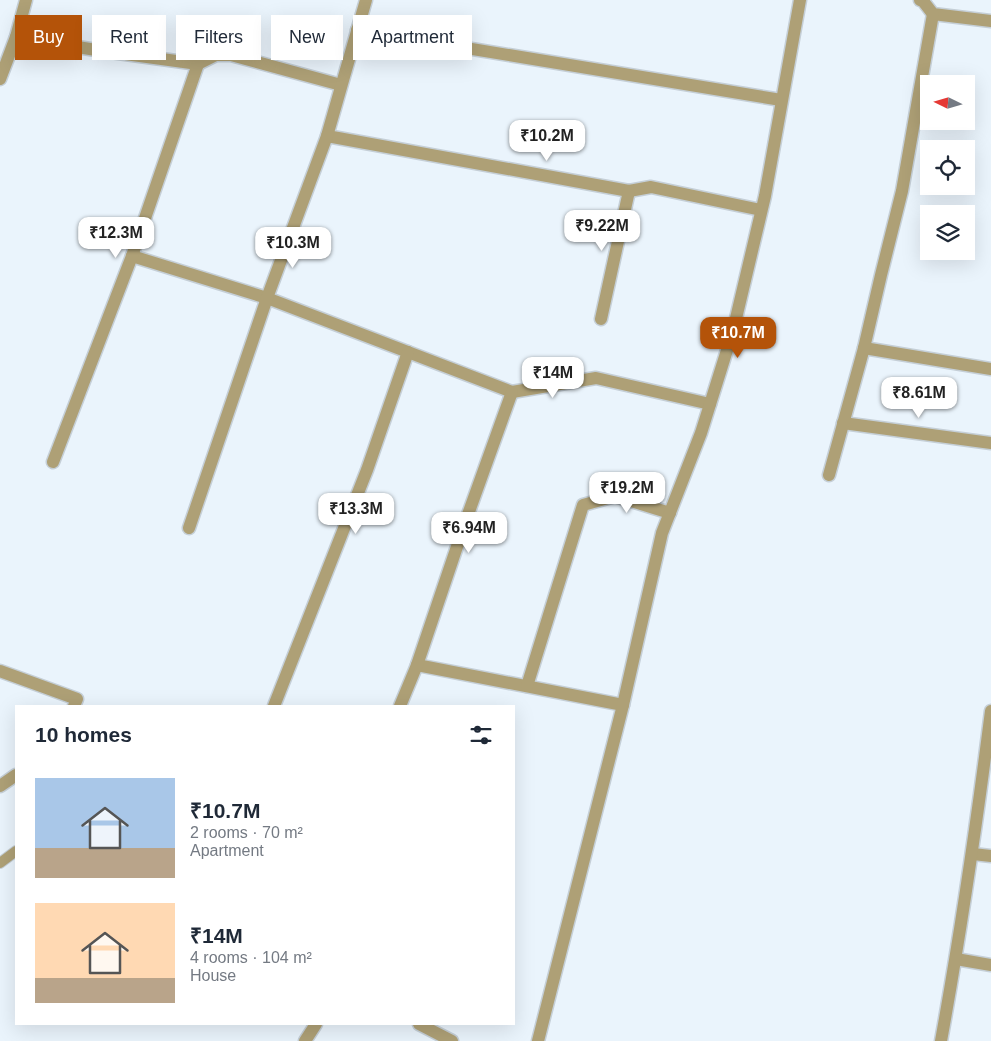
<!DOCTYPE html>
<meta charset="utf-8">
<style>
:root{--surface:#fff;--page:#f2f2f3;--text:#1f2937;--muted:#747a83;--accent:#b45309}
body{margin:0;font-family:Arial,sans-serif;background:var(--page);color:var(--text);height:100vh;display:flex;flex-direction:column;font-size:19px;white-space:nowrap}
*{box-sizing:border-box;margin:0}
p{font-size:16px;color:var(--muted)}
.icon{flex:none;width:28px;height:28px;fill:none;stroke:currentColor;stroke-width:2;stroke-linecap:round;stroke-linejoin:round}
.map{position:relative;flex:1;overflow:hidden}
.details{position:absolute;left:15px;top:705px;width:500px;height:320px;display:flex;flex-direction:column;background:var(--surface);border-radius:0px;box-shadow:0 5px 20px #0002}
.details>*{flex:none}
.guide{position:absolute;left:15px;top:15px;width:500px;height:45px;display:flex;gap:10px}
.needle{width:32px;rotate:275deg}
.controls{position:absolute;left:920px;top:75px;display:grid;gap:10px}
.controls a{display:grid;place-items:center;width:55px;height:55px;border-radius:0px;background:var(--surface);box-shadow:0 5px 20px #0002;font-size:25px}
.price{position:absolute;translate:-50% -42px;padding:0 11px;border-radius:10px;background:#fff;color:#222;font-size:16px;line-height:32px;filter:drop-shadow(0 1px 2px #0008)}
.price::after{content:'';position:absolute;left:50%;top:30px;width:15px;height:11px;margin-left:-8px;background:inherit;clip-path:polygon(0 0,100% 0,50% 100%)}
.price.on{background:var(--accent);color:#fff}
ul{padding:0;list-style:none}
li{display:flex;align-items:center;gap:15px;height:125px;padding:0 20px}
li span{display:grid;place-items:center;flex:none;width:140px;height:100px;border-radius:0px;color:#555}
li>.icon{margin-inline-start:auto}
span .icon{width:60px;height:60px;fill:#fffc;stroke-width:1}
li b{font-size:21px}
h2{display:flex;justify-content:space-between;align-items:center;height:60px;padding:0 20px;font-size:21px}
.chip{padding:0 18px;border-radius:0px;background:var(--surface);box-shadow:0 5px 20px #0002;font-size:18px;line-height:45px}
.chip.on{background:var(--accent);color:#fff}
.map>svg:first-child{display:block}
</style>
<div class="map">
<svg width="991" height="1041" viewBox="0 0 991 1041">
<rect width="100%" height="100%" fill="#eaf4fc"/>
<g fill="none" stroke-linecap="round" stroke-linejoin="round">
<defs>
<polyline id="service" points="0,863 16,851"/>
<g id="minor">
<polyline points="920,0 923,1 933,14 991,21"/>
<polyline points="357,30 781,100"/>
<polyline points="16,37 96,50 198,64 216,55 231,55 341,85"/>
<polyline points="0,79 16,37 26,0"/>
<polyline points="327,136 629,191 651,187 761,210"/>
<polyline points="132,256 267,298 512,392 596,378 710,404"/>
<polyline points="601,319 629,191"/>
<polyline points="864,348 991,369"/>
<polyline points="843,423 991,443"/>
<polyline points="53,462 132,256 198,64"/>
<polyline points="829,475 864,348 881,275 902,191 933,14"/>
<polyline points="189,528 267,298 327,136 366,0"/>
<polyline points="417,665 623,705"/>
<polyline points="0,671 77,699 74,706"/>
<polyline points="527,686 583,505 615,496 670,513"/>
<polyline points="274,706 367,470 408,352"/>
<polyline points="400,706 417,665 466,520 512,392"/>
<polyline points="0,786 16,775"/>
<polyline points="973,854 991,856"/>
<polyline points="956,959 991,965"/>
<polyline points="419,1024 452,1041"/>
<polyline points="305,1041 316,1024"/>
<polyline points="538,1041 623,705 662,533 701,433 733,331 765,196 800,0"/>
<path d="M941 1041C961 931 977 821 991 711"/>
</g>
</defs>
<!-- service casing -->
<use href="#service" stroke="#c5cfd7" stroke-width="12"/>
<!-- minor casing -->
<use href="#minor" stroke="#c5cfd7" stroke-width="15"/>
<!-- service -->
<use href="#service" stroke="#aea076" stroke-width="10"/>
<!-- minor -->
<use href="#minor" stroke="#aea076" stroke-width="12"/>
</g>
</svg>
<div class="controls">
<a><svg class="needle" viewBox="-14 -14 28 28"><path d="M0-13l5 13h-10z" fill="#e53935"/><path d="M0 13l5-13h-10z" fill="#747a83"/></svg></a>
<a><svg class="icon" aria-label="locate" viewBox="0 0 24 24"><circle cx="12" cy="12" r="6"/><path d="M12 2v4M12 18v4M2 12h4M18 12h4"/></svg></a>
<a><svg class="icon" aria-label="layers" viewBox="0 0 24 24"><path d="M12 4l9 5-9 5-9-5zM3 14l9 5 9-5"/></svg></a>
</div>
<b class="price" style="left:547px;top:162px">₹10.2M</b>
<b class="price" style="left:602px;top:252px">₹9.22M</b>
<b class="price" style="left:116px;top:259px">₹12.3M</b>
<b class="price" style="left:293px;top:269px">₹10.3M</b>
<b class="price on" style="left:738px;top:359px">₹10.7M</b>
<b class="price" style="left:553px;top:399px">₹14M</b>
<b class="price" style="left:919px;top:419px">₹8.61M</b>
<b class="price" style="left:627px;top:514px">₹19.2M</b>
<b class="price" style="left:356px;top:535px">₹13.3M</b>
<b class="price" style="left:469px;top:554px">₹6.94M</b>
<div class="guide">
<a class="chip on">Buy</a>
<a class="chip">Rent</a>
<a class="chip">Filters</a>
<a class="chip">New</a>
<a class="chip">Apartment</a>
</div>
<section class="details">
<h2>10 homes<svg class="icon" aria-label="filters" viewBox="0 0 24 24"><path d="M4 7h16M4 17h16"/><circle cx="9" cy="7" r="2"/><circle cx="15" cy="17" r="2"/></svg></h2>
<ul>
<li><span style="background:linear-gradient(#a9c7e8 70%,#b9a48a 0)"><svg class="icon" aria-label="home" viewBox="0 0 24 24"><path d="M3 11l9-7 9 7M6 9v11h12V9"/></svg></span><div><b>₹10.7M</b><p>2 rooms · 70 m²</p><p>Apartment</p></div></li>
<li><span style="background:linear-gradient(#ffd9b3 75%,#b9a48a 0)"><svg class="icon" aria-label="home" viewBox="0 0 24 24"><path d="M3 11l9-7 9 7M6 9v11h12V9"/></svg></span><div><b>₹14M</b><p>4 rooms · 104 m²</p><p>House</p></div></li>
</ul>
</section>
</div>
